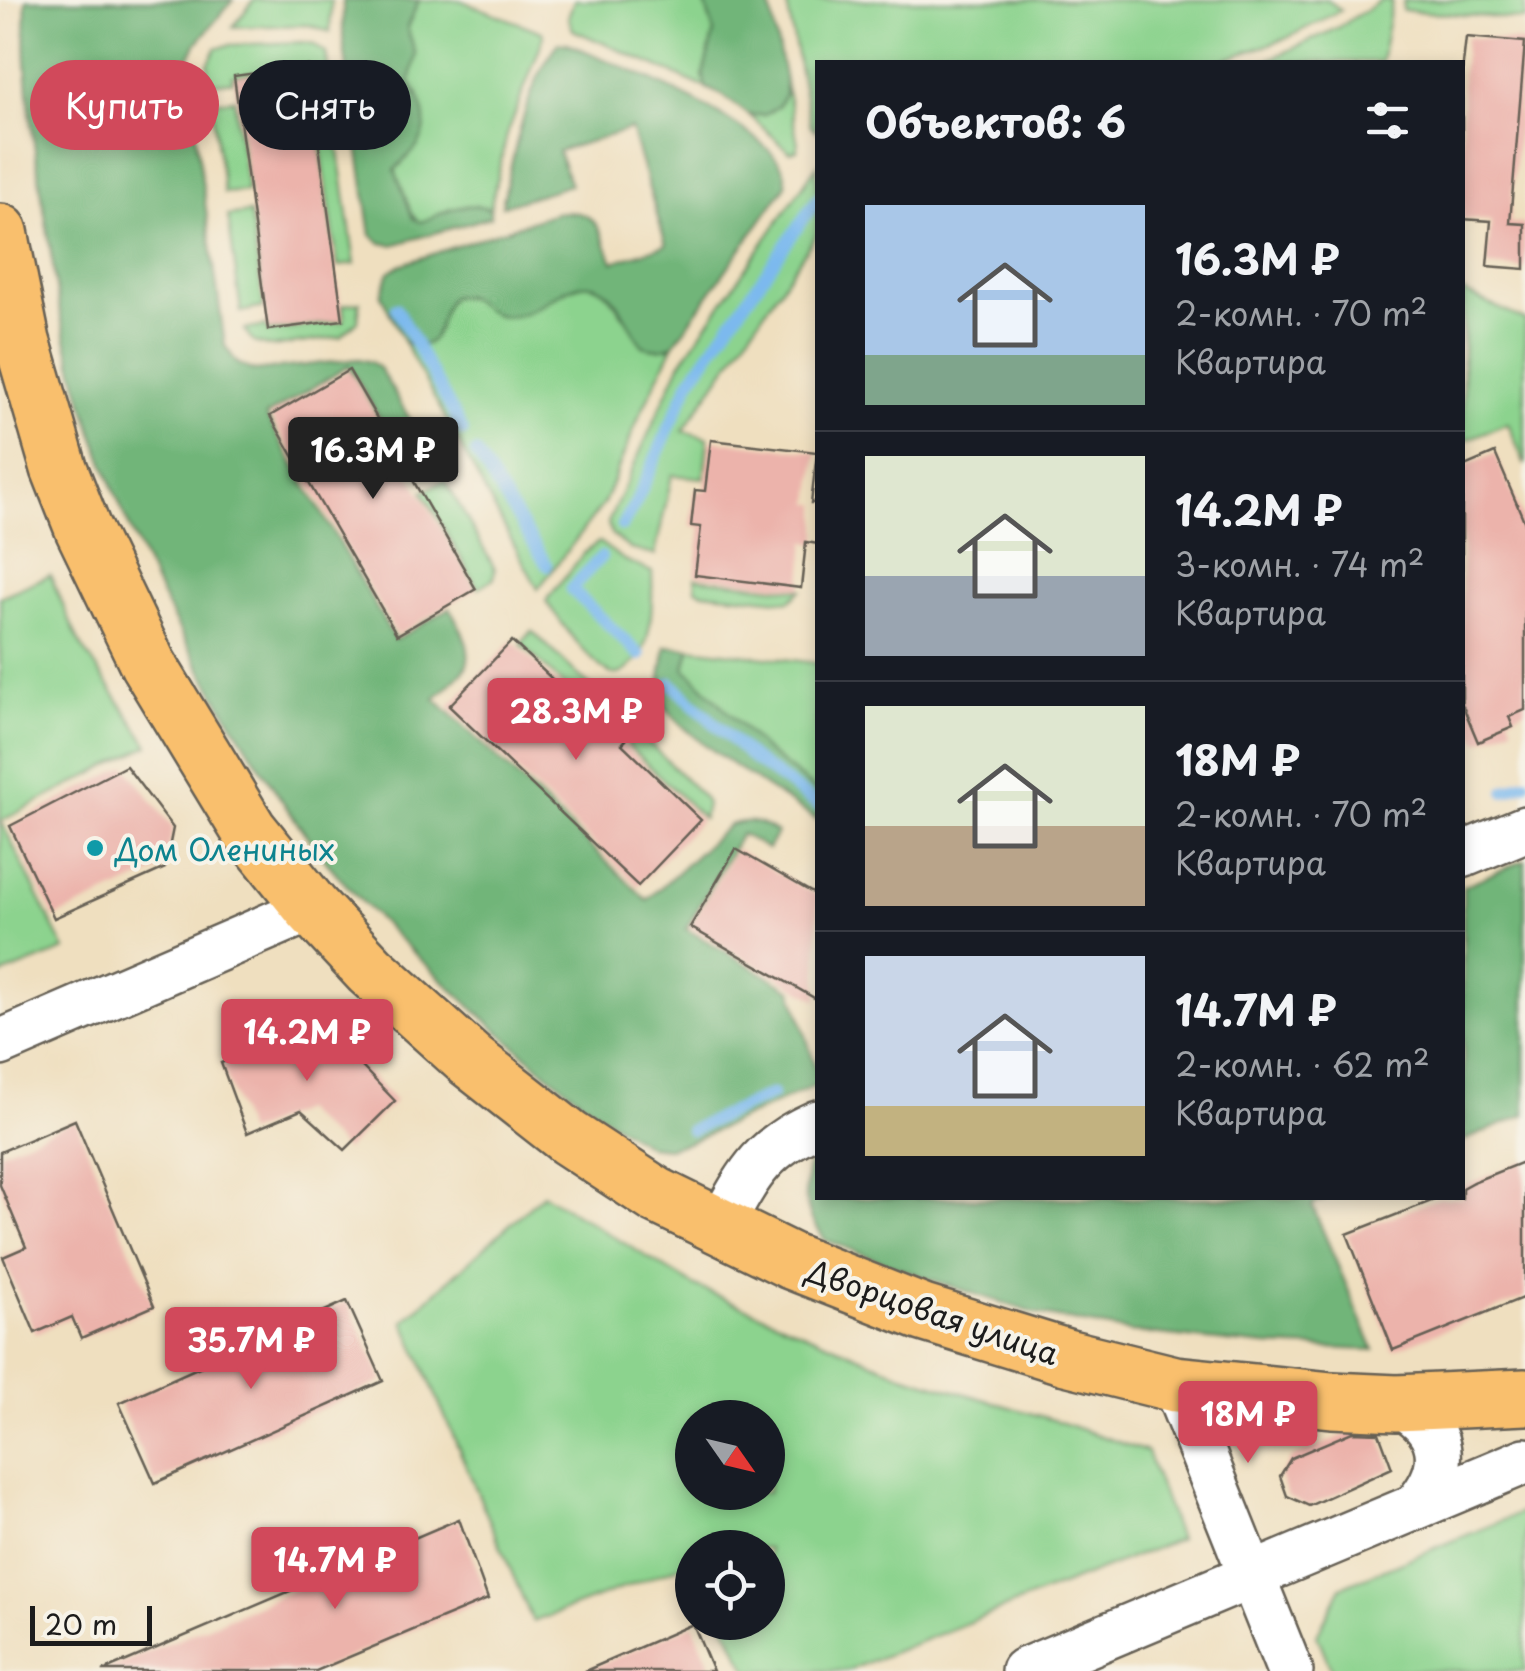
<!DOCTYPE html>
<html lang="ru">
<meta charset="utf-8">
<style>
:root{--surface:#171b24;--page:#20242c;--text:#f1f3f6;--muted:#9ea1a6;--line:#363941;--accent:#d1495b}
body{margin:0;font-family:"Playpen Sans",sans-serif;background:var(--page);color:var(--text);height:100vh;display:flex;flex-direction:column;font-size:38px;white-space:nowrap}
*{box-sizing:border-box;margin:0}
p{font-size:32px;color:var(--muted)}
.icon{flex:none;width:55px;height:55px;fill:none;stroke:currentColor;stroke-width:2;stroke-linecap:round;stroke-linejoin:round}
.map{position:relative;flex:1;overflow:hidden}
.panel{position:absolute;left:815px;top:60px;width:650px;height:1140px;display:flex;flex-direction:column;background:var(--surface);border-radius:0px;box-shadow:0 5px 15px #0003}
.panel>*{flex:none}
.hud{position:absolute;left:30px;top:60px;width:635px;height:90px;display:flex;gap:20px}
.needle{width:65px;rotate:124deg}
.controls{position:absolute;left:675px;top:1400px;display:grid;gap:20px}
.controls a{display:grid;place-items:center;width:110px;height:110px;border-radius:50%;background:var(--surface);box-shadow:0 5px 15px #0003;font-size:50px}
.scale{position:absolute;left:30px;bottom:25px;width:122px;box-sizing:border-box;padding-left:10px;border:5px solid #1c1c1c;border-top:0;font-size:28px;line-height:35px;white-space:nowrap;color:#1c1c1c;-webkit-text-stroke:8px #f7f3e8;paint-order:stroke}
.price{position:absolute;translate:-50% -85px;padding:0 22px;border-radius:10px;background:var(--accent);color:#fff;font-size:32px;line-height:65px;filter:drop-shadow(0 2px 5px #0008)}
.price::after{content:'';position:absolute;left:50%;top:60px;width:30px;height:22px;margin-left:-15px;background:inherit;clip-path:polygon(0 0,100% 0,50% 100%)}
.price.active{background:#222;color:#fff}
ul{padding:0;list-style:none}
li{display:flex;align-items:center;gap:30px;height:250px;padding:0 50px}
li+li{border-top:2px solid var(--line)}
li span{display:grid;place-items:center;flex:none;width:280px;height:200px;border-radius:0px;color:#555}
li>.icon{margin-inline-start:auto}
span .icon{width:120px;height:120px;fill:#fffc;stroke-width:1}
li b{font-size:42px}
h2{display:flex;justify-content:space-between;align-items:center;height:120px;padding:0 50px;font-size:42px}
.chip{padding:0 35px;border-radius:45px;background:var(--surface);box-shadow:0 5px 15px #0003;font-size:35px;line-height:90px}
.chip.active{background:var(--accent);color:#fff}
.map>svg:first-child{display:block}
</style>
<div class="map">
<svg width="1525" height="1671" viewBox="0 0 1525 1671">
<rect width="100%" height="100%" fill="#f7f3e8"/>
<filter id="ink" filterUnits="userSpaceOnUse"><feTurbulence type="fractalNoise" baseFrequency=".01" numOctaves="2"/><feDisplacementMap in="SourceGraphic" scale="20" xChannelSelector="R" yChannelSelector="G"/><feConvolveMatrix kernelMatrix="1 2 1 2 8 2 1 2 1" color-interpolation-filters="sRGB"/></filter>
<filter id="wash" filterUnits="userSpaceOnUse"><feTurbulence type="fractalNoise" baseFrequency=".0048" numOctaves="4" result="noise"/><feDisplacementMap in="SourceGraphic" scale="40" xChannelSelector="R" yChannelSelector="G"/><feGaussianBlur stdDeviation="2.25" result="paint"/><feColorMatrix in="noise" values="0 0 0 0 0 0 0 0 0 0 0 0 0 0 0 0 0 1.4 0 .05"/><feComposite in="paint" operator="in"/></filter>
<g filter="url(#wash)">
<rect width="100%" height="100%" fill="#efdfbf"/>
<!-- green -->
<g fill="#8cd38e" stroke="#547855" stroke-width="2.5" fill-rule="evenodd">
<polygon points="254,0 331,0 330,32 309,25 233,27"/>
<path d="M419 0H460L542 32 544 36 507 135 490 209 485 207 450 209 421 223C410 216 396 183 395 170L410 155 418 94 410 82 416 55 407 27Z"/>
<polygon points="574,0 704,0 714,32 703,75 706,88 573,30 568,17"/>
<polygon points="786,0 1328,0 1341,10 1285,39 1218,62 818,62 816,131 811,126"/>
<polygon points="1382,0 1392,1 1381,62 1264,62 1335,29"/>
<polygon points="1404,0 1525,0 1525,20 1402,10"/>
<polygon points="303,42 314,44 326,53 333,102 315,105 308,65 232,76 233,81 209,84 208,64 216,49 228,45"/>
<polygon points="785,81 798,143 797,150 790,152 749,115 765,115 785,95"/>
<polygon points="234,99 247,191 224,193 211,102"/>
<polygon points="334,116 355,264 338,266 317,119"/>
<polygon points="817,165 817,234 683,431 708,438 704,478 672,475 655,555 630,549 611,534 608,523 680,364"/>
<polygon points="250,213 264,307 241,312 228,216"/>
<path d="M589 284C610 291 612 302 625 318 634 330 655 339 668 348L674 344 639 417 604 503 538 589 404 342 410 345 451 297C479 294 489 317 517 314 545 310 561 286 589 284Z"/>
<polygon points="1463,292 1525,320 1525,465 1508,423 1463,441"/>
<polygon points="360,302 358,321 341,337 272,347 253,342 244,330 266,326 268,332 344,321 343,305"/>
<polygon points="445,480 495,569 494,578 478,588 423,492"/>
<path d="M599 542 624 560 652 572C653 592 652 623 646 642 642 656 623 682 608 672 585 658 561 622 546 601L585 552Z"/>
<polygon points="50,575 79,642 149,745 1,821 65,950 0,976 0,597"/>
<polygon points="695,578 801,590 789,601 702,592 696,589"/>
<polygon points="532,631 613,708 606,716 595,707 591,711 521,644"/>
<polygon points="690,648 817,663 817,791 766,751 685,668"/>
<polygon points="631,725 703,797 706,804 703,818 628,746 630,741 623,733"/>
<path d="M543 1194 695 1286 903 1375 1060 1422 1147 1452 1179 1539 846 1671H748L724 1623 768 1622V1548H692V1562L533 1622 404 1321ZM692 1418H768V1492H692Z"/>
<polygon points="1525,1511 1525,1671 1332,1671 1317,1635 1341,1587"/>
</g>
<!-- forest -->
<g fill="#71b579" stroke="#46684a" stroke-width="2.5">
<path d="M26 0H233L196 44 186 65 225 346 237 363 254 371 359 359 371 362 380 369 423 441 401 454 349 366 266 416 395 640 450 608C458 624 477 652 464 670 456 680 444 689 435 699L647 900 729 825C750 819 759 821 777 833L768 849 741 834 686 929 792 990 817 1072V1085L687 1143 667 1148 649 1146C585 1108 530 1060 476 1011 430 968 383 926 341 879 301 833 269 781 237 730 158 603 95 469 62 322 56 295 54 268 49 240 37 163 21 79 26 0Z"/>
<path d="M343 0H419L407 27 416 55 410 82C424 105 434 128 413 152 406 158 400 162 395 170L413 218 421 222C444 213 465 199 490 209V217L393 245 381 243 371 235 343 40Z"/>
<polygon points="704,0 769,0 785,81 785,95 778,106 765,115 749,115 722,95 706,88 703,75 714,32"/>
<path d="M559 43H567C609 62 794 132 786 185L674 344C663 350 655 350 643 346 628 329 622 300 602 289 564 267 534 332 492 313 483 309 475 301 466 296L451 297C434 316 445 357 404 342L381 295 389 272 400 265 555 213C598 207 599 229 613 262L666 245 631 129 558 151 570 185 502 206C513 157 526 82 559 43Z"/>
<path d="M666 646 690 648 685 668 766 751 817 791V820C786 799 673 732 663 701 657 685 664 663 666 646Z"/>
<polygon points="1525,860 1525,1115 1463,1141 1463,886"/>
<polygon points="817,1154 818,1198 1327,1198 1312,1205 1374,1350 1266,1346 1130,1332 1037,1314 929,1279 825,1240 811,1218 805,1197 807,1169"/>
</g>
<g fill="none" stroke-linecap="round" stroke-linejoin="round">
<!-- stream -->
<g stroke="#7bb9ee" stroke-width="12">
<polyline points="396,308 463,431"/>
<polyline points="476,453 547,565"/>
<polyline points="622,526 636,502 690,381 818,198"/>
<polyline points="601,557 571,589 640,655"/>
<polyline points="671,683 753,759 818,805"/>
<polyline points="1505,791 1525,783"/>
<polyline points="691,1130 772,1094"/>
</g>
</g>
<g id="blocks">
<!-- building -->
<g fill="#ecb3ab">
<polygon points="1466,37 1525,42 1510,223 1525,224 1525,269 1487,266 1491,221 1462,219 1462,73"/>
<polygon points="308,66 343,320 268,330 234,76"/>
<polygon points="349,370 476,589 397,635 270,416"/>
<polygon points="711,440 817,452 811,503 818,503 818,544 806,542 801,588 695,575 701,527 691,526 695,490 705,491"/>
<polygon points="1495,453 1525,523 1525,710 1509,717 1513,727 1478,742 1462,704 1462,467"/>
<polygon points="512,641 592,717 596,712 626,740 622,744 701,820 638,886 449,706"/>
<polygon points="126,766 173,828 165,868 54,918 10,826"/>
<polygon points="736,849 818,896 818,1000 690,927"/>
<polygon points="340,1014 342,1046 395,1101 345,1150 301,1110 247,1133 221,1063"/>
<polygon points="75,1120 154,1306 81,1338 72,1317 35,1333 3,1257 26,1247 0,1185 0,1152"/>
<polygon points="1525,1161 1525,1297 1393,1350 1347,1234 1439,1198 1462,1198 1462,1188 1473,1182"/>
<polygon points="347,1301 383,1381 155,1483 119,1403"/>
<polygon points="1352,1432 1379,1433 1392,1468 1309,1506 1287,1496 1280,1476 1291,1458"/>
<polygon points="459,1519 488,1599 425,1625 316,1671 103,1671"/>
<polygon points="693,1624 713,1671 585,1671"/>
</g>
</g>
</g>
<g filter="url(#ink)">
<use href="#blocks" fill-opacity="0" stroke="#666055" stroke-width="2.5"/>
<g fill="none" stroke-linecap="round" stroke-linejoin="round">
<defs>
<g id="minor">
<polyline points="1462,855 1525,829"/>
<polyline points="0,1043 312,908"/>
<path d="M721 1225C749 1174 762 1147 818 1123"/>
<polyline points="1175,1384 1290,1671"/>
<path d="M1397 1403C1445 1427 1451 1466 1416 1506"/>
<polyline points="1024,1671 1525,1461"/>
</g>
<polyline id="major" points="0,232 22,341 59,468 83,529 148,664 249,830 312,908 370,970 471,1061 569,1138 656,1195 791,1261 923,1313 1066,1357 1175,1384 1332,1400 1397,1403 1525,1397"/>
</defs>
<!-- minor casing -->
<use href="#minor" stroke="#666055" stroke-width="50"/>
<!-- major casing -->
<use href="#major" stroke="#666055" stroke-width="60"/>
<!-- minor -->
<use href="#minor" stroke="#fff" stroke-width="45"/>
<!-- major -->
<use href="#major" stroke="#f9bf6d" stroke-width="55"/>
</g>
</g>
<!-- markers -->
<circle fill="#0f9aa8" stroke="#f7f3e8" stroke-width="4" cx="95" cy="848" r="10"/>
<g text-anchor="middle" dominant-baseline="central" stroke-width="8" stroke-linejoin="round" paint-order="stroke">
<!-- culture labels -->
<g font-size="30" fill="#0d838f" stroke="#f7f3e8" text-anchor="start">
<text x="115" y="848">Дом Олениных</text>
</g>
<!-- street labels -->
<g font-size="30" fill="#1c1c1c" stroke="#f7f3e8">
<text transform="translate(933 1311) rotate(19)">Дворцовая улица</text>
</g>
</g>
</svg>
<div class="controls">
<a><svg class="needle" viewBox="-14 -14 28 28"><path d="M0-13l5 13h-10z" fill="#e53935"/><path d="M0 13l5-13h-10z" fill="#9ea1a6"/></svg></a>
<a><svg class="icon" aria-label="locate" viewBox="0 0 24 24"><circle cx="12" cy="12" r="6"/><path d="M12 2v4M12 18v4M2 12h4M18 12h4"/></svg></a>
</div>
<div class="scale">20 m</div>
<b class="price active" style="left:373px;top:502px">16.3M ₽</b>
<b class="price" style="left:576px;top:763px">28.3M ₽</b>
<b class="price" style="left:307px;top:1084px">14.2M ₽</b>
<b class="price" style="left:251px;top:1392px">35.7M ₽</b>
<b class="price" style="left:1248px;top:1466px">18M ₽</b>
<b class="price" style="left:335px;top:1612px">14.7M ₽</b>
<div class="hud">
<a class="chip active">Купить</a>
<a class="chip">Снять</a>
</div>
<section class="panel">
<h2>Объектов: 6<svg class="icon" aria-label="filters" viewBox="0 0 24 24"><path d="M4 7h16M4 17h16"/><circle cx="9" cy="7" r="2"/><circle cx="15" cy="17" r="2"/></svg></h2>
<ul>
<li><span style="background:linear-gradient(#a9c7e8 75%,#7fa58c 0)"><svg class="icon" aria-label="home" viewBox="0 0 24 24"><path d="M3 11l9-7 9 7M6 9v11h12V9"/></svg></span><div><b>16.3M ₽</b><p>2-комн. · 70 m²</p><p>Квартира</p></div></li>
<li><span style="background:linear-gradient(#dfe7d0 60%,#9aa5b1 0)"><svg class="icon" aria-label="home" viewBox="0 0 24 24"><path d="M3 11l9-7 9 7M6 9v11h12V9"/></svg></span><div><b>14.2M ₽</b><p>3-комн. · 74 m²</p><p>Квартира</p></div></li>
<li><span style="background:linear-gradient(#dfe7d0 60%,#b9a48a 0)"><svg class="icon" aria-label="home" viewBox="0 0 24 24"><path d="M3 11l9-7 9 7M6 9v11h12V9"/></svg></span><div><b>18M ₽</b><p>2-комн. · 70 m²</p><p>Квартира</p></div></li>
<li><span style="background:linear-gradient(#c9d6e8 75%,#c2b280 0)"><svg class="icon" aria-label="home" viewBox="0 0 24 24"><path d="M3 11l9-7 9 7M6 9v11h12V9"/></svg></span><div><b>14.7M ₽</b><p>2-комн. · 62 m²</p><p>Квартира</p></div></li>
</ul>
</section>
</div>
